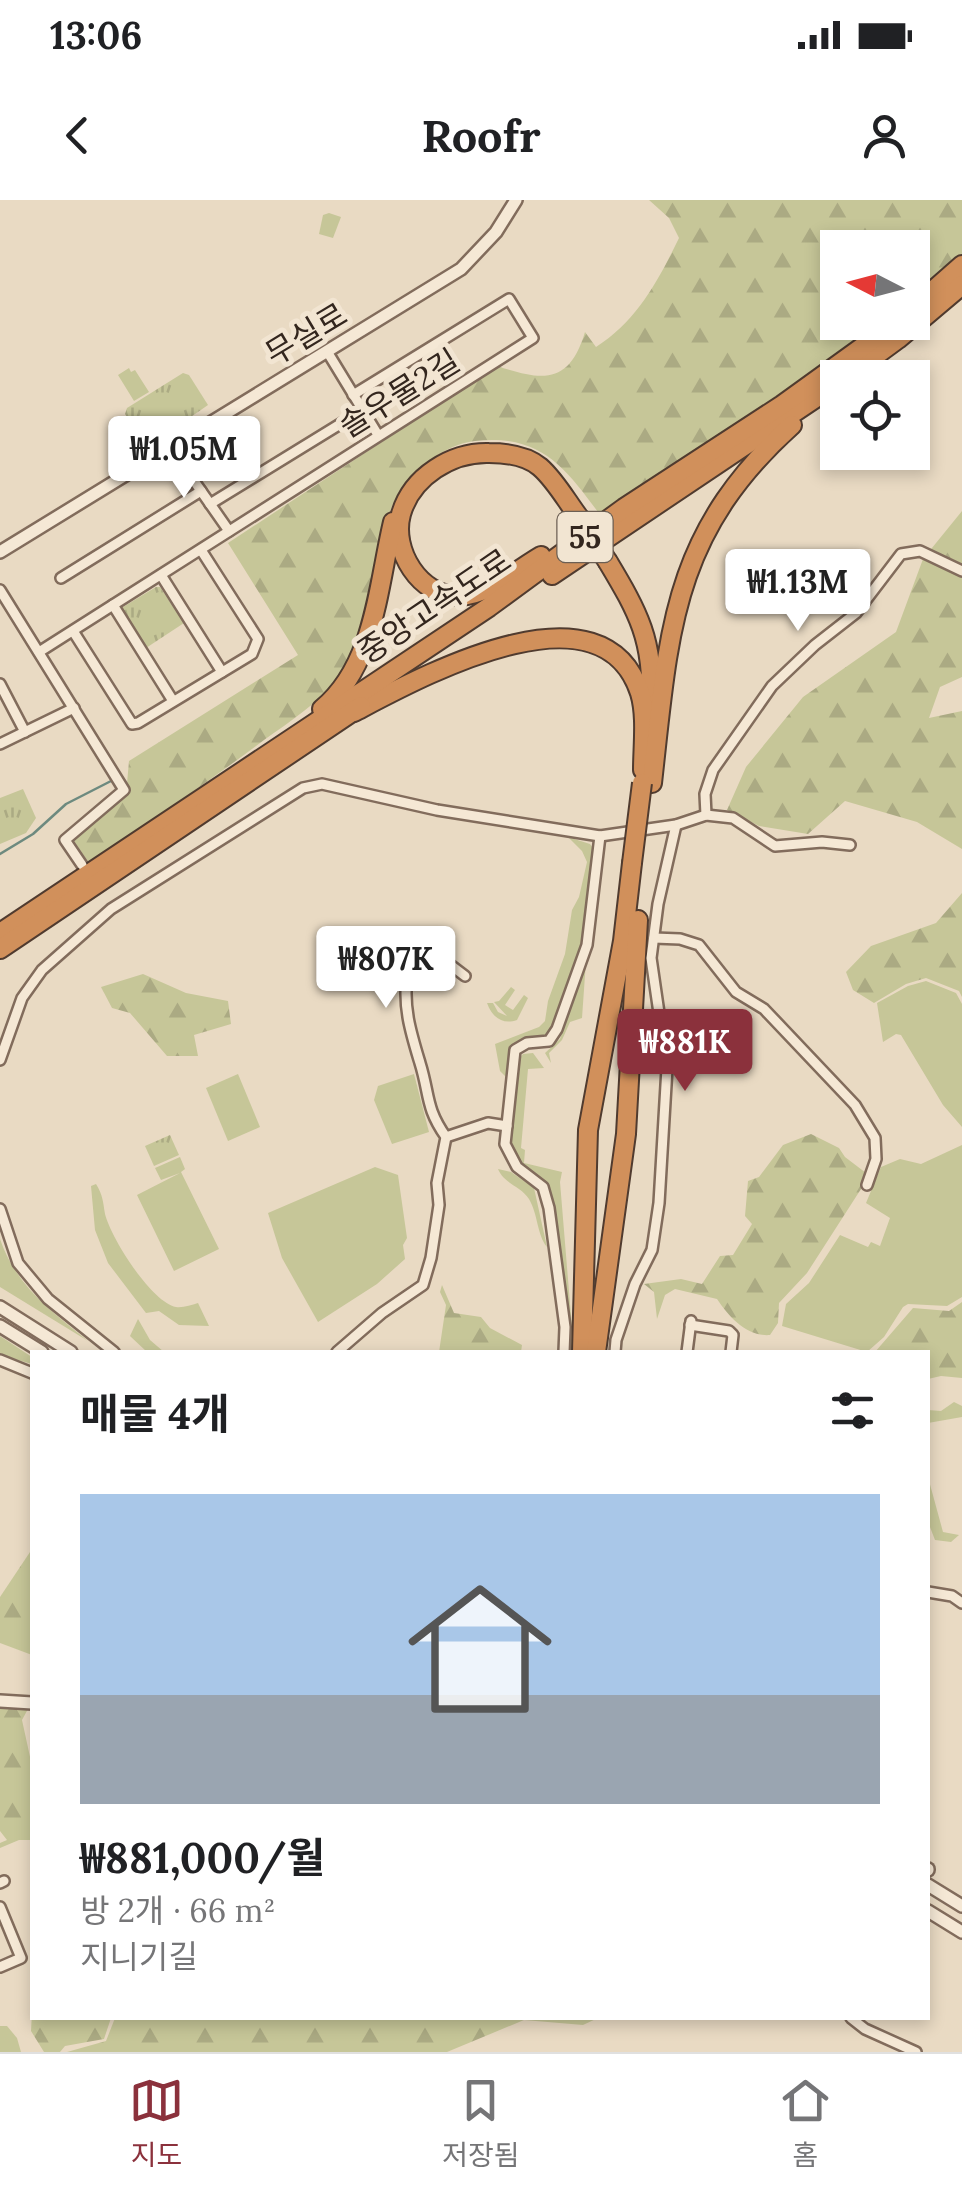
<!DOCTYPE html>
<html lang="ko">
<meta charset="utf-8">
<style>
:root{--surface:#fff;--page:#f6f6f6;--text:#202124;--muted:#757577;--line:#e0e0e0;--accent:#8b313c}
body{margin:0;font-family:Lora,"Noto Sans KR",serif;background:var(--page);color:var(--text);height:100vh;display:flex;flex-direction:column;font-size:38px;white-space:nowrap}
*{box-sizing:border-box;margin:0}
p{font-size:32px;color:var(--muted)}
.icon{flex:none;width:55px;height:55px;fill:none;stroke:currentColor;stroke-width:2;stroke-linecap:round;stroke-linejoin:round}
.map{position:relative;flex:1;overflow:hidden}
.side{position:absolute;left:30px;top:1150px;width:900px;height:670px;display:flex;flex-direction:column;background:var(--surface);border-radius:0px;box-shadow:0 5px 15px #0003}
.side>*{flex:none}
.needle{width:65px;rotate:276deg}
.fabs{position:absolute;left:820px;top:30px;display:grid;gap:20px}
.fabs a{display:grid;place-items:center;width:110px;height:110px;border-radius:0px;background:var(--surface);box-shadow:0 5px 15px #0003;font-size:50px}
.price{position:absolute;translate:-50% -85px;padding:0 22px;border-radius:10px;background:#fff;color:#222;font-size:32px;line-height:65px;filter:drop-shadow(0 2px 5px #0008)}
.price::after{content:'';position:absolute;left:50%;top:60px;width:30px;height:22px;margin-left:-15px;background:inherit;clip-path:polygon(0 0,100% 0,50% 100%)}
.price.current{background:var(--accent);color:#fff}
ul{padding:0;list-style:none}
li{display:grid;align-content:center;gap:20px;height:530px;padding:0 50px}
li+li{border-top:2px solid var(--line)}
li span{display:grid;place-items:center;height:310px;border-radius:0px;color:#555}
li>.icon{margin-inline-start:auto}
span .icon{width:180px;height:180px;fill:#fffc;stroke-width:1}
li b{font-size:42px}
h2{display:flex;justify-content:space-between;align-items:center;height:120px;padding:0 50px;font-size:42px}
.status{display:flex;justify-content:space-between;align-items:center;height:70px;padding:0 50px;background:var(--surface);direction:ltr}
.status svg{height:28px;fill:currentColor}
header{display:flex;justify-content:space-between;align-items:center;height:130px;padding:0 50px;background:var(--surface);font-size:45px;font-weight:800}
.tab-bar{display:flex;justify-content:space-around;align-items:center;height:140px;border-top:2px solid var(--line);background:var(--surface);font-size:28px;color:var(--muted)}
.tab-bar a{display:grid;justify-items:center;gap:5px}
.tab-bar .current{color:var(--accent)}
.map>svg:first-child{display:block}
</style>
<div class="status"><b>13:06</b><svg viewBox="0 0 49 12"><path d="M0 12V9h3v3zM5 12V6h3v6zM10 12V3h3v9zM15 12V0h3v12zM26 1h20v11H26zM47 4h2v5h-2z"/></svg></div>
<header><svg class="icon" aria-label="back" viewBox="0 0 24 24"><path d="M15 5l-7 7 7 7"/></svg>Roofr<svg class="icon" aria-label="person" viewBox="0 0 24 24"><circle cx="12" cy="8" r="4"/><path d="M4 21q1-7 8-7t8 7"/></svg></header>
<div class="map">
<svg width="962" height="1852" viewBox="0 0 962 1852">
<defs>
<pattern id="forest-firs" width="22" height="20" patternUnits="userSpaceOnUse" patternTransform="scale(2.5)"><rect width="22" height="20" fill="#c6c698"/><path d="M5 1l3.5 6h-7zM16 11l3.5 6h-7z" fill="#abaa83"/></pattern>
<pattern id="park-tufts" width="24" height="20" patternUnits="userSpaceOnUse" patternTransform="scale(2.5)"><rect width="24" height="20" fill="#c6c698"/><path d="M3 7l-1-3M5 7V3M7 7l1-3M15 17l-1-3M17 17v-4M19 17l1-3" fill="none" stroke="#abaa83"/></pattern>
</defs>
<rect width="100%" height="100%" fill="#e9dac3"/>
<!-- green -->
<g fill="#c6c698">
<polygon points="568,637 590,644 595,651 584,739 555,826 547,839 511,849 507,878 500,871 495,844 539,827 545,821 548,801 565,754 572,710 579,697 587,662 582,651"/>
<polygon points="586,761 582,818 570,822 562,840 549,853 551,863 545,853 560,839"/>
<polygon points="926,781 956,793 962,804 962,927 943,905 901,835 896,834 883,842 877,803 908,786"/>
<path d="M511 787 515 790 505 805 513 810 524 795 528 798 517 820C502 825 492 817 487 803H493L498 812 507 816 494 802 499 801Z"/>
<path d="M533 853 544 868 528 869 521 948 525 950 524 963 562 972 560 982 574 1152H568L545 986C538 980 526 974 520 967 504 948 507 872 523 854Z"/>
<polygon points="238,874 260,927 228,941 206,888"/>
<polygon points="414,874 429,932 392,944 374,900 378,886"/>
<polygon points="962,945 962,1097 947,1106 908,1104 903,1107 884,1137 867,1152 782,1126 786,1104 809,1083 840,1035 868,1047 871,1042 880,1046 890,1018 866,1003 881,967 900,959 921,964"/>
<polygon points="180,957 185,969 181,972 219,1049 174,1071 137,995 180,973 161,980 155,968"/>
<polygon points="375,967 398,975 407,1038 403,1045 405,1059 377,1084 318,1122 282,1058 268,1013"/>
<path d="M498 969 511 972 534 988 547 1047C537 1035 538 1014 529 999 521 986 504 984 498 969Z"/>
<path d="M96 984C103 995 103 1002 105 1014 111 1038 151 1102 176 1107 183 1108 191 1105 198 1103L209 1126 179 1125 159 1111 146 1113 108 1063 95 1030 91 986Z"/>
<path d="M0 1039C16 1086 51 1111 88 1141L0 1087Z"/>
<polygon points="138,1119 150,1140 164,1152 147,1152 130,1136"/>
<polygon points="0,1136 32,1157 32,1164 0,1155"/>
<polygon points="954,1202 962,1206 962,1217 928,1223 928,1210 941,1211"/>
</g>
<!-- forest -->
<g fill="url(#forest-firs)">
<path d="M649 0H962V77L913 119 912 48H838V122L908 123 607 324C569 274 546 233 475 241 458 243 447 249 433 258 355 306 393 416 340 477 319 502 291 521 264 540 207 583 148 623 89 663L73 640 126 595 129 561 298 455 228 343 497 166C543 181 569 185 585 132L596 147C637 121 658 81 679 38L669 18Z"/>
<polygon points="962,311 962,477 940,487 929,518 962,511 962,649 917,622 845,601 808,634 759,626 727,610 746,567 803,497 896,432 923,359"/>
<polygon points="962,693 962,797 959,791 926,778 906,784 874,803 853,790 846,772 871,746 936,723"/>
<polygon points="143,774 186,793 228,801 231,824 194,835 198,856 167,856 130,813 112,808 101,787"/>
<path d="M811 934 839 948 845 957 866 973 861 989 807 1073 779 1103 778 1123 770 1135C747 1137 729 1117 717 1099L675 1089 665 1095 657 1119 654 1092 644 1084 681 1079 702 1084 720 1056 733 1055 752 1024 745 1016 748 981 759 977 783 945Z"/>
<polygon points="442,1085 454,1113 481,1117 490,1128 522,1145 521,1152 439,1152 446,1105 440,1092"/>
<polygon points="962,1102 962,1178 941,1176 928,1179 928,1152 875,1152 913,1108 949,1111"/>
<polygon points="928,1277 943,1332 959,1335 951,1342 935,1340 928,1322"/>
<polygon points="32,1349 32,1455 0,1443 0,1397"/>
<polygon points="0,1505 28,1509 22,1520 32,1566 32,1640 19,1640 0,1648 0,1643 7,1640 0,1631"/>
<polygon points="32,1812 32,1818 111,1818 104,1839 65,1846 60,1852 44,1852 31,1831"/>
<polygon points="115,1818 598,1818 583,1825 524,1820 447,1852 67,1852 106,1841"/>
<polygon points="0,1826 7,1826 17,1838 21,1852 0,1852"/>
</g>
<!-- park -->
<g fill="url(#park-tufts)">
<polygon points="329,13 341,17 333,38 319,34 323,15"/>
<polygon points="129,168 131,172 135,170 149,192 134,201 118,175"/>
<polygon points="183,173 189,175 208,205 146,248 125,214 127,208"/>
<polygon points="156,387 160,387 184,423 146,448 122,411 123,407"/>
<polygon points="23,589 36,618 26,633 0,644 0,598"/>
<polygon points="170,935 179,955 154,966 145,946"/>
</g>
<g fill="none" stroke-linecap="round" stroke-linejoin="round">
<!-- stream -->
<polyline stroke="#6d8a7f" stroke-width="2.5" points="0,654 33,634 66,604 111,581"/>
<defs>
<g id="minor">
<polyline points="328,153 378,235"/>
<polyline points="171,248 229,331"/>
<polyline points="210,304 363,210"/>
<polyline points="161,375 222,472"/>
<polyline points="61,378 201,291"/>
<polyline points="0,390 124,590 65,640 82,665"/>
<polyline points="113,405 173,501"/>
<polyline points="73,431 132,524 138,523 252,454 258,439 201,350"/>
<polyline points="39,452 533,138 509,99 353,195"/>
<polyline points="0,484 25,532"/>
<polyline points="0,544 74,508"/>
<polyline points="706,615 705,594 713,570 772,486 815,445 856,413 901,354 920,351 962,371"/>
<polyline points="654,738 680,739 699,745 736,792 764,809 855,905 875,938 876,959 867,985"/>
<polyline points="0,860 22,798 42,770 111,709 303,588 322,584 437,610 600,636 676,625 706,615 733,618 775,646 822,642 850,645"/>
<polyline points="446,937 488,923 507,926"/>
<polyline points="0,1009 18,1063 48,1099 114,1152"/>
<polyline points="690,1125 729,1131 733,1135 731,1152"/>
<path d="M337 1152 382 1113 423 1085 431 1058 439 1005 437 983 446 937C425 907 430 895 420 863 411 833 403 808 407 777L418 765 444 760 465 776"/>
<polyline points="564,1152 565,1127 549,1008 543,987 517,967 505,944 515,850 527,843 549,841 557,829 587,745 600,636"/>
<polyline points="615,1152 616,1140 635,1084 652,1050 659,1003 667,868 651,758 658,704 676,625"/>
<polyline points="687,1152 691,1121"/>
<polyline points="0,1160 32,1173"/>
<polyline points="928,1392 952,1396 962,1403"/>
<polyline points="0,1683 4,1681"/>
<polyline points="0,1707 21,1758 0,1767"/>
<polyline points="851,1818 865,1829 916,1852"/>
</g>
<g id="tertiary">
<polyline points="0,352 461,69 496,32 516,0"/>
<polyline points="0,1107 71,1152"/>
<polyline points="0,1126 42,1152"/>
<polyline points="0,1501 32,1503"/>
<polyline points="928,1670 928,1669"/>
<polyline points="928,1685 962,1706"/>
<polyline points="928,1711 962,1732"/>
</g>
<g id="motorway">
<polyline points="912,109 962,65"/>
<polyline points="845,178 898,139 962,85"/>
<path d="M541 356C517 370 488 395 459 396 420 397 391 350 401 314 412 276 452 252 489 253 506 253 527 256 540 267 555 280 566 300 578 316"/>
<path d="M608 362C638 412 654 441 651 502"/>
<polyline points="552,375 838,183"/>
<path d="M322 509C375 465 378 385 393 322"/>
<path d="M354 512C419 478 602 376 640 493 647 516 643 546 643 570"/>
<path d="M652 583C669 432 671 334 792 225"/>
<polyline points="0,733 489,407 624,308 782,205 897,122"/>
<polyline points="0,749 361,506"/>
<polyline points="582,1152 588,930 623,741 632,663"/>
<polyline points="596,1152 626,934 638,720"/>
</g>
</defs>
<!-- minor casing -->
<use href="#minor" stroke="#826c5c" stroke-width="14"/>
<!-- tertiary casing -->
<use href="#tertiary" stroke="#826c5c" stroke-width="16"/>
<!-- motorway casing -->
<use href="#motorway" stroke="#503b2f" stroke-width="22"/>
<!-- minor -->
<use href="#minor" stroke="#f5e8d5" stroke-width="9"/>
<!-- tertiary -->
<use href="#tertiary" stroke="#f5e8d5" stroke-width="11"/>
<!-- motorway -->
<use href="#motorway" stroke="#d1905b" stroke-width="18"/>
<defs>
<g id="motorway-bridge">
<polyline points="578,316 608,362"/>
<polyline points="632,663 642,583"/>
</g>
</defs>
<!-- motorway-bridge casing -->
<use href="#motorway-bridge" stroke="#503b2f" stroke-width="22" stroke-linecap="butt"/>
<!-- motorway-bridge -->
<use href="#motorway-bridge" stroke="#d1905b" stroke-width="18"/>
</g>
<g text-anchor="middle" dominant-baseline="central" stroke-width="10" stroke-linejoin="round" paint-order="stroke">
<!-- shield labels -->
<rect fill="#f2e5d2" stroke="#6c5f54" stroke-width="2.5" x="557.5" y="312" width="55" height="50" rx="8"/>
<g font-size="30" font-weight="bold" fill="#33261e">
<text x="585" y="337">55</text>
</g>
<!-- street labels -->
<g font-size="32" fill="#33261e" stroke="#f2e5d2">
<text transform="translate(306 134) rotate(-31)">무실로</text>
<text transform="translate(399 193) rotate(-32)">솔우물2길</text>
<text transform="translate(434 406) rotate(-34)">중앙고속도로</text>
</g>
</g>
</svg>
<div class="fabs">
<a><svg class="needle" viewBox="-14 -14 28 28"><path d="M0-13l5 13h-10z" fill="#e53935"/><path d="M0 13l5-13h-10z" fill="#757577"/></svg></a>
<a><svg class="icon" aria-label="locate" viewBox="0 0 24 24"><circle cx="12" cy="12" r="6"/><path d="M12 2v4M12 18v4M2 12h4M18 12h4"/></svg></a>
</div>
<b class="price" style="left:184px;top:301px">₩1.05M</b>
<b class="price" style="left:798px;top:434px">₩1.13M</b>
<b class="price" style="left:386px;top:811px">₩807K</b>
<b class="price current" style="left:685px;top:894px">₩881K</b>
<section class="side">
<h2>매물 4개<svg class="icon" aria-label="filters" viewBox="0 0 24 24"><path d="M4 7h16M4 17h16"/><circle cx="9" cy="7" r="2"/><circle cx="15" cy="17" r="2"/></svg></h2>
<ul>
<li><span style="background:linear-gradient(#a9c7e8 65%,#9aa5b1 0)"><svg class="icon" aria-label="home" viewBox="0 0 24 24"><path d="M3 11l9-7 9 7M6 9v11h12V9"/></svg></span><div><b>₩881,000/월</b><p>방 2개 · 66 m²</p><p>지니기길</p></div></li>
</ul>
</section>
</div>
<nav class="tab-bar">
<a class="current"><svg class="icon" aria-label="map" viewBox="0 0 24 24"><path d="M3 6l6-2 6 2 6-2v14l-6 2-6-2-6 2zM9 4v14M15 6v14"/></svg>지도</a>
<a><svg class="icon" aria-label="saved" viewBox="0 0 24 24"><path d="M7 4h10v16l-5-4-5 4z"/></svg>저장됨</a>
<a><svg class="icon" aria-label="home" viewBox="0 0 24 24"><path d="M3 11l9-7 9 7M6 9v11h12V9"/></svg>홈</a>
</nav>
